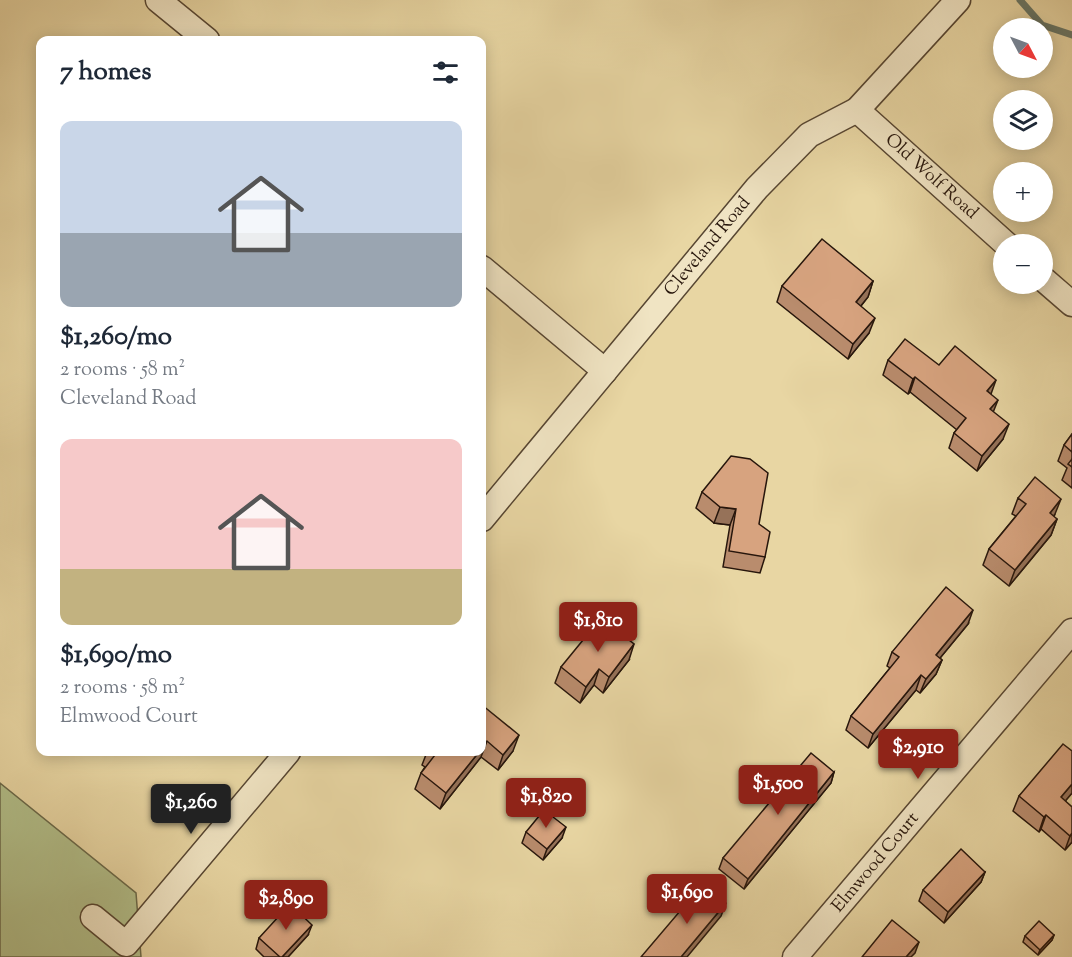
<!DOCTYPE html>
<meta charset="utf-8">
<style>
:root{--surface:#fff;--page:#f6f6f7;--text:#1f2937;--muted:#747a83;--accent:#8f2418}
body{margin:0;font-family:"Sorts Mill Goudy",serif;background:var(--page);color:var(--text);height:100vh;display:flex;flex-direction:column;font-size:22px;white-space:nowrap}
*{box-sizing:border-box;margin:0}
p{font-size:20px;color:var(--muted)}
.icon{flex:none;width:33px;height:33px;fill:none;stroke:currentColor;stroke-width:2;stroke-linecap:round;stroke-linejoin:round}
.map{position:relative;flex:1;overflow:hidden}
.side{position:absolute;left:36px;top:36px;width:450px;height:720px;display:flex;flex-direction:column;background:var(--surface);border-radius:12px;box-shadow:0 3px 15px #0003}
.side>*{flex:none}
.needle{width:39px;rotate:131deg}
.buttons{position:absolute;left:993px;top:18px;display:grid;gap:12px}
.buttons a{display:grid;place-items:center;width:60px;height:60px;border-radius:50%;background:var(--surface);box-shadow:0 3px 15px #0003;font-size:30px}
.price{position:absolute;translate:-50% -51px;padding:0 14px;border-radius:6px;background:var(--accent);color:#fff;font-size:20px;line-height:39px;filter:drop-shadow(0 2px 3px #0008)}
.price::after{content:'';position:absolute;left:50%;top:36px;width:18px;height:14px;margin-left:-9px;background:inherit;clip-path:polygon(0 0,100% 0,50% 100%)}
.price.current{background:#222;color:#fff}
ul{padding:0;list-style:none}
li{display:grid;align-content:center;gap:12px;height:318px;padding:0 24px}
li span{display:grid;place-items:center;height:186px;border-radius:12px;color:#555}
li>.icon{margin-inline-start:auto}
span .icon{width:108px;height:108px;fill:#fffc;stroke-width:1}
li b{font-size:26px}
h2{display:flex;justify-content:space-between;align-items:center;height:72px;padding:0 24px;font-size:26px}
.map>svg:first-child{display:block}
</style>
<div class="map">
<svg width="1072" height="957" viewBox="0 0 1072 957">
<rect width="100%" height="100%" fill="#e8d6a3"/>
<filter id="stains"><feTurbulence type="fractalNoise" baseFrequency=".00333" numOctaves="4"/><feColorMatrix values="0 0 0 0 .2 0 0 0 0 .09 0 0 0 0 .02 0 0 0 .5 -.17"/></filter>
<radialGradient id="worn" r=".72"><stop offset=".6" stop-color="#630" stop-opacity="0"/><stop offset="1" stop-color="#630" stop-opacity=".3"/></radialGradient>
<!-- green -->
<polygon fill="#b2be89" stroke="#6c6a4a" stroke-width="1.5" points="0,783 136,893 141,957 0,957"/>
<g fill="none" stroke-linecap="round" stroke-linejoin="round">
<!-- stream -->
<polyline stroke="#6a7868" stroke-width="7" points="1020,0 1042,25 1072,35"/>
<defs>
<g id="minor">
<polyline points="158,0 207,40"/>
<polyline points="857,110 1006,244"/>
<polyline points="482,268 605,371"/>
<polyline points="1042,278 1072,304"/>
<polyline points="482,519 757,188 809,135 857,110 958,0"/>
<polyline points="93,917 126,944 288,752"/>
<polyline points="795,957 1072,631"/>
</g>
</defs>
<!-- minor casing -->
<use href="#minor" stroke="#574632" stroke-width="27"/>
<!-- minor -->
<use href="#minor" stroke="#f0e4c3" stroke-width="24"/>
</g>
<!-- wall -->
<g fill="#b98c6d" stroke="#27160c" stroke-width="1.5">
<polygon points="873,281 868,297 861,306 869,333 848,359 777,302 782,286"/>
<polygon points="888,360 939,365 991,394 993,412 1003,439 977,471 949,448 954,433 957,430 910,392 908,394 883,375"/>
<polygon points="1072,434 1072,488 1062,480 1067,468 1058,461 1064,445"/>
<polygon points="702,492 759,524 765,557 760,573 723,567 730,525 714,523 696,508"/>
<polygon points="1018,498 1055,514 1054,517 1057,519 1051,535 1009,586 983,565 989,549 1016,516 1012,514"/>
<polygon points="968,624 940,658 942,660 936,674 920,693 916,690 868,748 846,730 851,716 890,668 887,666 892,652"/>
<polygon points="629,660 603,693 594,685 580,703 555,683 561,667"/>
<polygon points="482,705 513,751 498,770 481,757 440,809 415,789 421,773 425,767 422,765 427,752 482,752"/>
<polygon points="1072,751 1072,793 1065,801 1072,807 1072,842 1065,850 1041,829 1039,832 1013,811 1019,796"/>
<polygon points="834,772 831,783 744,889 719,869 723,858"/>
<polygon points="526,832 562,838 543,860 522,843"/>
<polygon points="985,872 981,882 944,923 919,901 923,890"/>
<polygon points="308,935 288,957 264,957 256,949 259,938"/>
<polygon points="1054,935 1052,940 1038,955 1023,942 1025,936"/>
</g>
<!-- shaded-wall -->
<g fill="#967259" stroke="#27160c" stroke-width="1.5">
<polygon points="873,281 868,297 851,318 856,302"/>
<polygon points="875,318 869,333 848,359 853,344"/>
<polygon points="915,377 910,392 908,394 913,379"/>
<polygon points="996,380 991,394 987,391"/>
<polygon points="998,400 992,415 990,409"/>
<polygon points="1009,424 1003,439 977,471 982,456"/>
<polygon points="1061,499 1055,514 1044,529 1050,513"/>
<polygon points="720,507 736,509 730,525 714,523"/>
<polygon points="1057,519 1051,535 1009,586 1015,570"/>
<polygon points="973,610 968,624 931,669 936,655"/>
<polygon points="634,644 629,660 603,693 609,677"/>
<polygon points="942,660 936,674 920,693 926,679"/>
<polygon points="599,669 594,685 580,703 586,687"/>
<polygon points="921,675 916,690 868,748 873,734"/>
<polygon points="519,735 513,751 498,770 503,755"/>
<polygon points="487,741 481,757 440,809 446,793 479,752 482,752 482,748"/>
<polygon points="834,772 831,783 744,889 748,879"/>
<polygon points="1072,784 1072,793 1056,812 1061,797"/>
<polygon points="1046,815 1041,829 1039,832 1044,817"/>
<polygon points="566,827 562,838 543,860 547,849"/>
<polygon points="1072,833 1072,842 1065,850 1070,836"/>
<polygon points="985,872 981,882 944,923 948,912"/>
<polygon points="726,903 721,916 687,957 681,957"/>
<polygon points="312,925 308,935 288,957 282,957"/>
<polygon points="1054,935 1052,940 1038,955 1040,950"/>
<polygon points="919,942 915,953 911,957 906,957"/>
</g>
<!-- building -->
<g fill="#d7a37f" stroke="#27160c" stroke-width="1.5">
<polygon points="822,239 873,281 856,302 875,318 853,344 782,286"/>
<polygon points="905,339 939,365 955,346 996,380 987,391 998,400 990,409 1009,424 982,456 954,433 966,418 915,377 913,379 888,360"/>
<polygon points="1072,434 1072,452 1064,445"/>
<polygon points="731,456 750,459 768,473 759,524 770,532 765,557 729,551 736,509 720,507 702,492"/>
<polygon points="1072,459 1072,467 1068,464"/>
<polygon points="1035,477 1061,499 1050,513 1057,519 1015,570 989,549 1026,504 1018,498"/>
<polygon points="946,587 973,610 936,655 942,660 926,679 921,675 873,734 851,716 899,657 892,652"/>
<polygon points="601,618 634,644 609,677 599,669 586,687 561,667"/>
<polygon points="482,705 519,735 503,755 487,741 482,748"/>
<polygon points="1063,744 1072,751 1072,784 1061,797 1072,807 1072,833 1070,836 1046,815 1044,817 1019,796"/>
<polygon points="431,752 479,752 446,793 421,773 435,755"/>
<polygon points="811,753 834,772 748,879 723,858"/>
<polygon points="544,810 566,827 547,849 526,832"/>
<polygon points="961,849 985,872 948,912 923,890"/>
<polygon points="703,884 726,903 681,957 641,957"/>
<polygon points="290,904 312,925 282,957 280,957 259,938"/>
<polygon points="892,920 919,942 906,957 862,957"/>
<polygon points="1039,921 1054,935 1040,950 1025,936"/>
</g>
<g text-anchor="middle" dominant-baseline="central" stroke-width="4.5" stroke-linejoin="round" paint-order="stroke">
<!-- street labels -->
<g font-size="18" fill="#27160c" stroke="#f0e4c3">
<text transform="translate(931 177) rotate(42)">Old Wolf Road</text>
<text transform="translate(708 247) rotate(-50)">Cleveland Road</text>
<text transform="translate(876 863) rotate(-50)">Elmwood Court</text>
</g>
</g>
<rect width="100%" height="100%" filter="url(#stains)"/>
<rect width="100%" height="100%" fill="url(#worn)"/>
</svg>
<div class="buttons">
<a><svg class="needle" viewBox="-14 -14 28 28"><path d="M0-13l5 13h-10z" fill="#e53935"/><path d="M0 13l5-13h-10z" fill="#747a83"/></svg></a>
<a><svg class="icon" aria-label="layers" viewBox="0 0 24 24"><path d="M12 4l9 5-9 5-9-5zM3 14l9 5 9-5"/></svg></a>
<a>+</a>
<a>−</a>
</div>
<b class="price" style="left:598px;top:653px">$1,810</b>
<b class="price" style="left:918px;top:780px">$2,910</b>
<b class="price" style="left:778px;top:816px">$1,500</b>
<b class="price" style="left:546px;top:829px">$1,820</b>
<b class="price current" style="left:191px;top:835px">$1,260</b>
<b class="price" style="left:687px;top:925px">$1,690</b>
<b class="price" style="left:286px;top:931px">$2,890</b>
<section class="side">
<h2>7 homes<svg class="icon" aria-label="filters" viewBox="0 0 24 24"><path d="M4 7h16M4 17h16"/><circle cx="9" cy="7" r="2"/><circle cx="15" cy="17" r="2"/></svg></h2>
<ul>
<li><span style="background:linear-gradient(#c9d6e8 60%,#9aa5b1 0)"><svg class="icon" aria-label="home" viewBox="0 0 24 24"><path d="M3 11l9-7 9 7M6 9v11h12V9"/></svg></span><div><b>$1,260/mo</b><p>2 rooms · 58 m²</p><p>Cleveland Road</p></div></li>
<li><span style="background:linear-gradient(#f6c9c9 70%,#c2b280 0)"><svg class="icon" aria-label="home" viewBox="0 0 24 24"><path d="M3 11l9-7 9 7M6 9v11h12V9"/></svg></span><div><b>$1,690/mo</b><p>2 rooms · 58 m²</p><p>Elmwood Court</p></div></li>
</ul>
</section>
</div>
